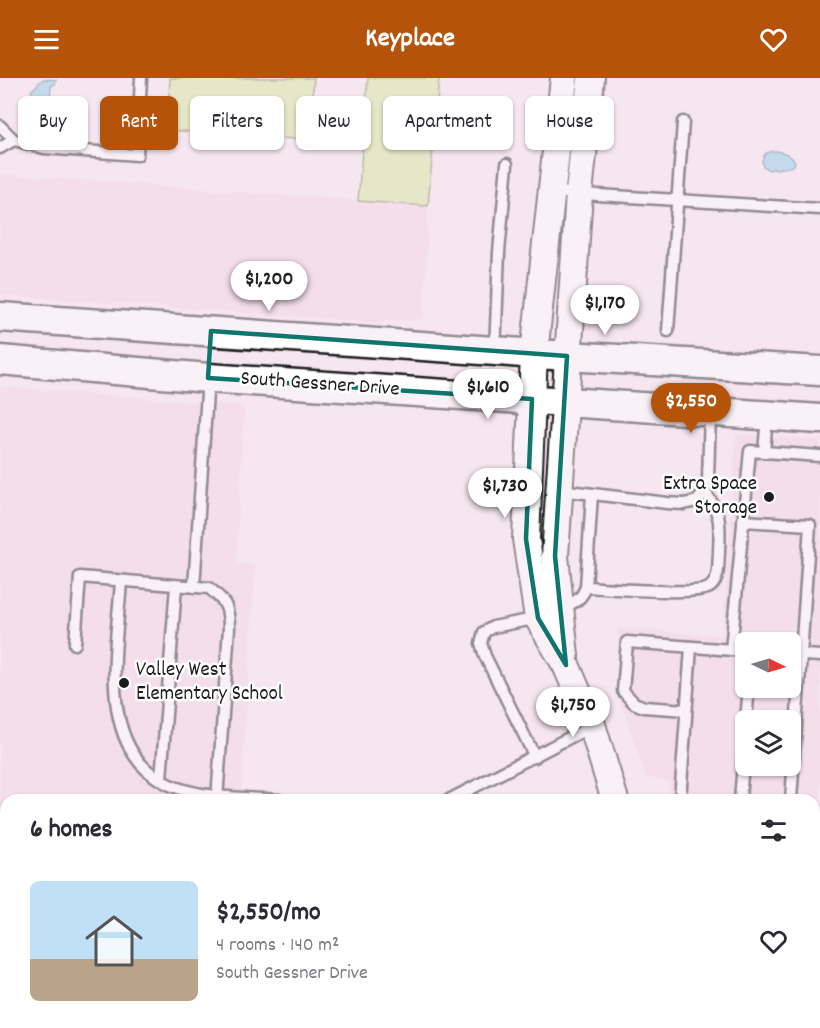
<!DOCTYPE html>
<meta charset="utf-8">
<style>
:root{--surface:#fff;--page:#f7f7f7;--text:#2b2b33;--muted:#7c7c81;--accent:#b45309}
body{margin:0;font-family:Dekko,sans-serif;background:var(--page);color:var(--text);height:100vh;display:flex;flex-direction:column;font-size:22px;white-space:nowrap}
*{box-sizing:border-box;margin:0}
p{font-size:20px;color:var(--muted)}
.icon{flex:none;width:33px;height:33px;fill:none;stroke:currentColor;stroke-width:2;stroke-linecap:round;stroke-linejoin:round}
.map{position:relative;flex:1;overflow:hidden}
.details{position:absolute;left:0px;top:716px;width:820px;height:236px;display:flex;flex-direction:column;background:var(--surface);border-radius:18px 18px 0 0;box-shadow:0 2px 4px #0004}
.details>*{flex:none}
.top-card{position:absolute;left:18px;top:18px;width:784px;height:54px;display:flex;gap:12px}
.needle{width:39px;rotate:95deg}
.tools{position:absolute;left:735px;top:554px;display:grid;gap:12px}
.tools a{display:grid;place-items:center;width:66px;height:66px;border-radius:9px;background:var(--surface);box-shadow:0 2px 4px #0004;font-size:30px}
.price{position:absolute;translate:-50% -51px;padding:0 14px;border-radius:21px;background:#fff;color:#222;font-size:20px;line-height:39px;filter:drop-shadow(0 2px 3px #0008)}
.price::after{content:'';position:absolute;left:50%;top:36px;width:18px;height:14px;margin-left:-9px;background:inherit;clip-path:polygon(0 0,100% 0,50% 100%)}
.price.on{background:var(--accent);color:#fff}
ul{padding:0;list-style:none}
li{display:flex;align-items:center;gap:18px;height:150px;padding:0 30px}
li span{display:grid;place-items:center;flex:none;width:168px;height:120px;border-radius:9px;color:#555}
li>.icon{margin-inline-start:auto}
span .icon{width:72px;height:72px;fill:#fffc;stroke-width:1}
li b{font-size:26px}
h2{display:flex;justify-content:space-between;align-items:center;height:72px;padding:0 30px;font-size:26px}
.pill{padding:0 21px;border-radius:9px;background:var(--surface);box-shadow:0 2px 4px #0004;font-size:21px;line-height:54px}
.pill.on{background:var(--accent);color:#fff}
header{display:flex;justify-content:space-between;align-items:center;height:78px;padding:0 30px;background:var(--accent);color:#fff;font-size:27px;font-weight:700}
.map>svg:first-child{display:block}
</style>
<header><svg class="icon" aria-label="menu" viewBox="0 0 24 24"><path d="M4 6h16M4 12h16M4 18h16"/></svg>Keyplace<svg class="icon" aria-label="heart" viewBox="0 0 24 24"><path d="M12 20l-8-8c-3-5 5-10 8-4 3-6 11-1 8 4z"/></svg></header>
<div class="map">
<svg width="820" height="950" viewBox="0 0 820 950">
<rect width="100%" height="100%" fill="#f6e6ef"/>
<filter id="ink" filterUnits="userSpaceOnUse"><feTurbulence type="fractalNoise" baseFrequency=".0167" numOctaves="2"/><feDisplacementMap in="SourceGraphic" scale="12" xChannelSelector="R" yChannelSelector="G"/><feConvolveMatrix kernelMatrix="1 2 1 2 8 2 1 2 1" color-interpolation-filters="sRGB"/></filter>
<g filter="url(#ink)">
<!-- built -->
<g fill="#efd5e4" fill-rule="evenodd">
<polygon points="0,96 428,128 424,241 376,244 343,242 0,217"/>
<polygon points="0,309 244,328 236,485 255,488 241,721 6,722 6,927 0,927"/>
<path d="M736 356 820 362V834L814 833V722L668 721 669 703 646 699 625 636 616 616 618 550 723 558ZM746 564H790V609H746ZM746 642H790V687H746Z"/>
</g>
<!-- green -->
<g fill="#d2e69a" stroke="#77815b" stroke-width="1.5">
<polygon points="170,0 314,0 309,62 167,52"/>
<polygon points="368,0 439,0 428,128 358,123"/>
</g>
<!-- water -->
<g fill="#88cce9" stroke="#5d8697" stroke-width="1.5">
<polygon points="43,1 56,2 55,6 51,8 49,37 39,37 36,19 31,13"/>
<path d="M777 73 787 76 795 83 794 87C789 91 777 90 769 92L763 88 762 84C763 75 768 73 777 73Z"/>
</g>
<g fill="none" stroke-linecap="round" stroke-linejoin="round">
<defs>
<g id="service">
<polyline points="0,48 14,62 44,70 137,77 141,0"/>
<polyline points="0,70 14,62"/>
<polyline points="551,114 820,131"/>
<polyline points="668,253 683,44"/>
<polyline points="495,273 499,174 507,86"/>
<polyline points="764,374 767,339"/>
<polyline points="560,412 667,425 684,426 697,423 705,414 708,401 710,334"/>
<polyline points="743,443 810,447 791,722"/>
<path d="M121 503C117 568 94 673 170 707 203 721 244 719 279 722"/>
<polyline points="194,509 208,300"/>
<path d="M586 509C606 510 699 518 710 509 720 501 718 486 719 474 720 445 722 438 705 414"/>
<path d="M561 530C574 525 581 522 586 509L592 416"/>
<path d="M75 566 80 499 209 510C225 523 229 528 229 550L217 722"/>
<polyline points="731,572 750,373 820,378"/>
<polyline points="790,576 820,578"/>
<polyline points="686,632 644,629 634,625 623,613 627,564 746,573"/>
<polyline points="746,642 749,609"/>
<polyline points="535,679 485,578 481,565 484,554 493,549 539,540"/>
<polyline points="161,701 176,508"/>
<polyline points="449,722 592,648"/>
<polyline points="680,722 691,569"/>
<polyline points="740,722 746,648"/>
<polyline points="814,822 820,822"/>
<polyline points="814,911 820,912"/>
<polyline points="221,950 221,945"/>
<polyline points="397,950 397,945"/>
<polyline points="531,950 531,945"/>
<polyline points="671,950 671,945"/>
<polyline points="710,950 710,945"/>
</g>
<g id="tertiary">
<polyline points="564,0 534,276 526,461 538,540 566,587 592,647 615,722"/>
<polyline points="565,578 555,478 579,115 591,0"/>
<polyline points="608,950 609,945"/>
</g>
<g id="secondary">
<polyline points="0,239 567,278 820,293"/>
<polyline points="0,282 208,300 820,341"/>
</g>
</defs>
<!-- service casing -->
<use href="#service" stroke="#1c1c1c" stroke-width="15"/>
<!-- tertiary casing -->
<use href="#tertiary" stroke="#1c1c1c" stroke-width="30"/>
<!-- secondary casing -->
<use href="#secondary" stroke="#1c1c1c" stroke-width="33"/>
<!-- service -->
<use href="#service" stroke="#fff" stroke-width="10"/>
<!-- tertiary -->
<use href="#tertiary" stroke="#fff" stroke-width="26"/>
<!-- secondary -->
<use href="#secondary" stroke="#fff" stroke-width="28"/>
</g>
</g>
<!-- marked area -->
<path d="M0 0H820V950H0ZM211 253 567 278 555 478 566 587 538 540 526 461 532 321 208 300Z" fill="#f6e6ef" fill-opacity=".55" fill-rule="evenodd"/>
<path fill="none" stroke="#0f766e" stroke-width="4.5" stroke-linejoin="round" d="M211 253 567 278 555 478 566 587 538 540 526 461 532 321 208 300Z"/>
<!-- markers -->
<g fill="#1c1c1c" stroke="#fff" stroke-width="2">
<circle cx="769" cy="419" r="6"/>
<circle cx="124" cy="605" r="6"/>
</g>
<g text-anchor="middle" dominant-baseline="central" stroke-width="5" stroke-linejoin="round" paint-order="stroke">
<!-- street labels -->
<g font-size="21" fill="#1c1c1c" stroke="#fff">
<text transform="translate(320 307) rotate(4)">South Gessner Drive</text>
</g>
<!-- poi labels -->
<g font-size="21" fill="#1c1c1c" stroke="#fff" text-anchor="end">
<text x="757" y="407">Extra Space<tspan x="757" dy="24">Storage</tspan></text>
<text x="136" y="593" text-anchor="start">Valley West<tspan x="136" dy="24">Elementary School</tspan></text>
</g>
</g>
</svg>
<div class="tools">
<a><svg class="needle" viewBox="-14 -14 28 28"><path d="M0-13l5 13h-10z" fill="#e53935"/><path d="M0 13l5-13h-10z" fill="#7c7c81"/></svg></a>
<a><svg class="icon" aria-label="layers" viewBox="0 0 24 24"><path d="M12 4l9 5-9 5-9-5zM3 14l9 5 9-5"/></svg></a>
</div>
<b class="price" style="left:269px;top:234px">$1,200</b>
<b class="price" style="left:605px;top:258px">$1,170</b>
<b class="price" style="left:488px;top:342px">$1,610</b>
<b class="price on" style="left:691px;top:356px">$2,550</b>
<b class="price" style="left:505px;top:441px">$1,730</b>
<b class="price" style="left:573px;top:660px">$1,750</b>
<div class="top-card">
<a class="pill">Buy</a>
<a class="pill on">Rent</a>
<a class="pill">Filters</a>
<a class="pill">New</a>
<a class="pill">Apartment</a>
<a class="pill">House</a>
</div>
<section class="details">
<h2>6 homes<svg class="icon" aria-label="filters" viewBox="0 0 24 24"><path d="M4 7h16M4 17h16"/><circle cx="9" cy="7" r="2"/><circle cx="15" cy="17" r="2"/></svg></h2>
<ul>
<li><span style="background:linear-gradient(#bfe0f5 65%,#b9a48a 0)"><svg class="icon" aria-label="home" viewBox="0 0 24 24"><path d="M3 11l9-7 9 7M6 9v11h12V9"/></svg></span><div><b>$2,550/mo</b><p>4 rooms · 140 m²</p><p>South Gessner Drive</p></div><svg class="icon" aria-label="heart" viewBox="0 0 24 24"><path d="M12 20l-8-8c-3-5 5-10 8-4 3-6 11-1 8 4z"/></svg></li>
</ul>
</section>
</div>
